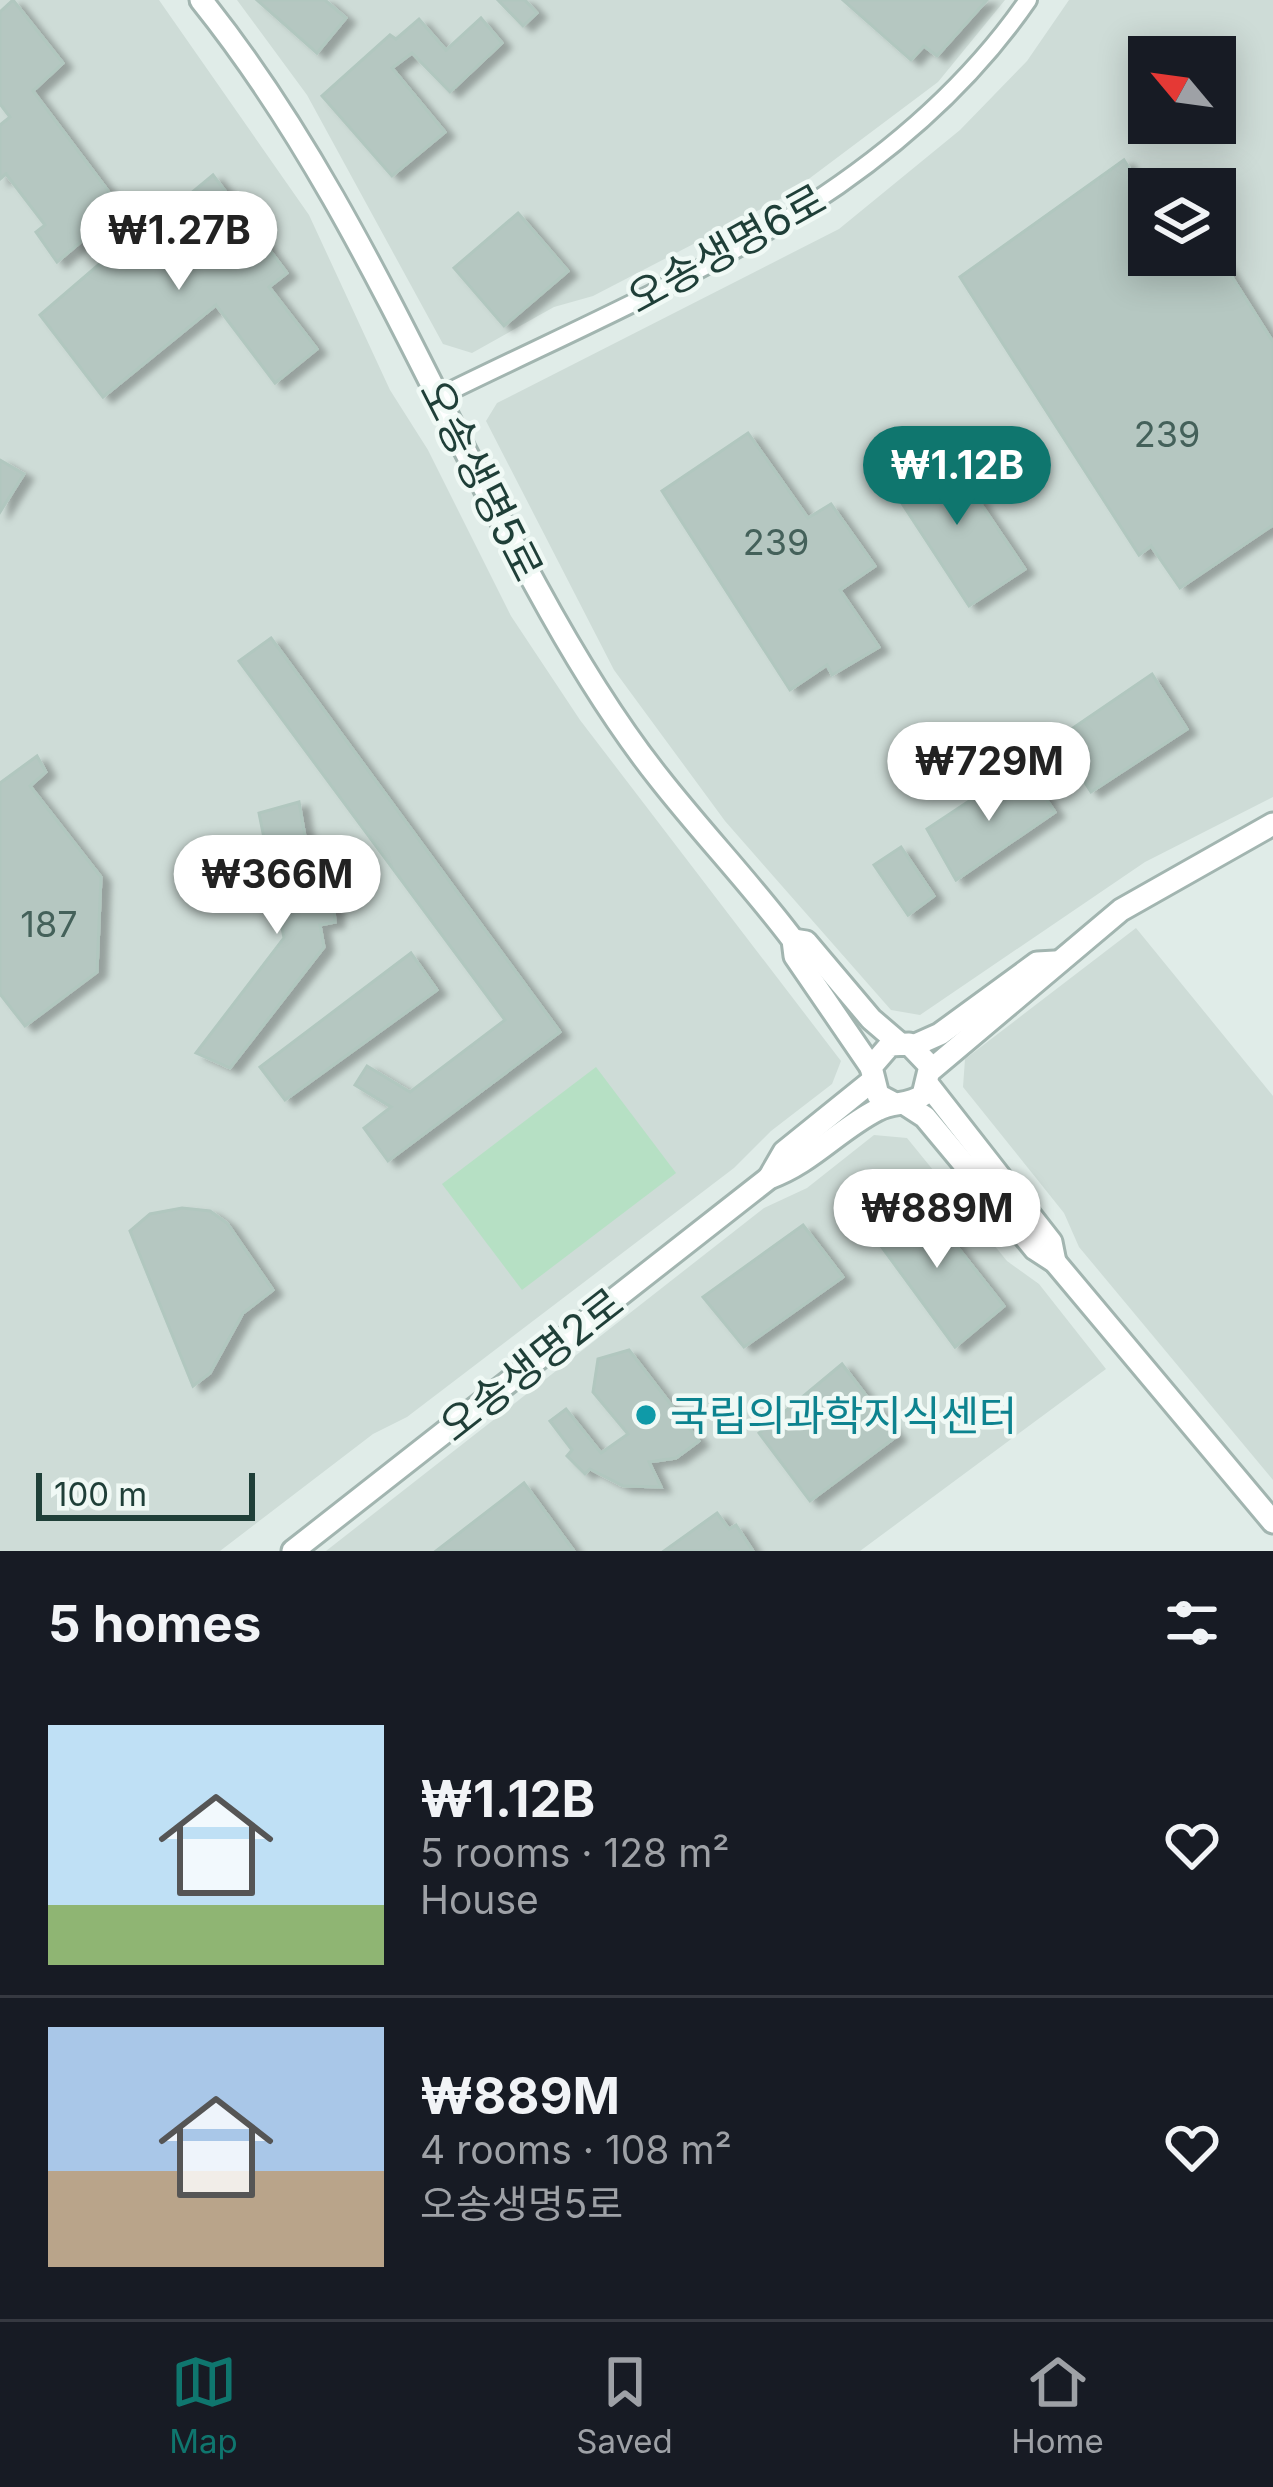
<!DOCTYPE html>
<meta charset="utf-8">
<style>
:root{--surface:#171b24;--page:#242831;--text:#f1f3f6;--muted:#9ea1a6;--line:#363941;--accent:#0f766e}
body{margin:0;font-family:Inter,"Noto Sans KR",sans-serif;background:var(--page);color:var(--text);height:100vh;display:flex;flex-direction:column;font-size:45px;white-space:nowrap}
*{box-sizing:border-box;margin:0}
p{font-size:39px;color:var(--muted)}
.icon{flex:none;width:66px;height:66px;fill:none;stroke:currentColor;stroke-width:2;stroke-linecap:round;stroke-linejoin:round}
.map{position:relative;height:1551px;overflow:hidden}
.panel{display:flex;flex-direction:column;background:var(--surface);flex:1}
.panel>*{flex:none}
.needle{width:78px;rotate:299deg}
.buttons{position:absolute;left:1128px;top:36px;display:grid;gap:24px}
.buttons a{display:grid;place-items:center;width:108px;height:108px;border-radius:0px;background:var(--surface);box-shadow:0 6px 30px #0003;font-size:60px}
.scale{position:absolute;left:36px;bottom:30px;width:219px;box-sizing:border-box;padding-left:12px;border:6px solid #1f3f38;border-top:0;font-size:33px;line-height:42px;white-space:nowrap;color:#1f3f38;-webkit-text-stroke:9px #f0f9f5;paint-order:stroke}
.price{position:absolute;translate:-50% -102px;padding:0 27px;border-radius:42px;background:#fff;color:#222;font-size:39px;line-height:78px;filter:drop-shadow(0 3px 6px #0008)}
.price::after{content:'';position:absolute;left:50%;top:72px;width:36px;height:27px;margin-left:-18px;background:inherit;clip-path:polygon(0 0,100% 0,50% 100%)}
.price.on{background:var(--accent);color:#fff}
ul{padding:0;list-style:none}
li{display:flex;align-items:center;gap:36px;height:300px;padding:0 48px}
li+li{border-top:3px solid var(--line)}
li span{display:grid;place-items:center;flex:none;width:336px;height:240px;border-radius:0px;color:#555}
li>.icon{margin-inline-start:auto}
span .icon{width:144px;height:144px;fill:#fffc;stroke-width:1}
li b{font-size:51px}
h2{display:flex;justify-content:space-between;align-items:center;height:144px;padding:0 48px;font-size:51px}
.menu{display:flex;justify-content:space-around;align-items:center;height:168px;border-top:3px solid var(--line);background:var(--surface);font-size:33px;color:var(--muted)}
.menu a{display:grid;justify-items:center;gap:6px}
.menu .on{color:var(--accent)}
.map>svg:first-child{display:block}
</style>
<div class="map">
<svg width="1273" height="1551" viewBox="0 0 1273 1551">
<defs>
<filter id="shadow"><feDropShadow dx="9" dy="5" stdDeviation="3" flood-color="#0004"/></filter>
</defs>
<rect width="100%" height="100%" fill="#e0ece8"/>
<!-- built -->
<g fill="#cedcd7" fill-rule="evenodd">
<polygon points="0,0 159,0 309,215 390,390 428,450 511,616 580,720 841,1061 832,1084 771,1131 734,1168 407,1417 373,1434 220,1551 0,1551"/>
<polygon points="237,0 1005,0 938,82 786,196 593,296 554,307 472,353 443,344 307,95"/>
<path d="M1069 0H1273V797L1145 862 920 1015 891 1010 725 821 614 670 486 421 497 403 839 229 960 130 1027 61ZM1149 57H1215V123H1149ZM1149 189H1215V255H1149Z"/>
<polygon points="1136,928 1273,1096 1273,1480 1079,1247 1064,1213 963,1087 965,1059"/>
<polygon points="874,1135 907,1138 1007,1261 1039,1284 1106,1369 860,1551 326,1551 764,1208 807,1188"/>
</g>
<!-- green -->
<polygon fill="#b6e0c4" points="596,1067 676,1173 522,1290 442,1184"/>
<!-- building -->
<g fill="#b5c7c1" stroke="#b1c7bf" stroke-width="3" filter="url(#shadow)">
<polygon points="13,0 63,63 33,91 121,208 57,262 36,232 45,225 6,174 0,179 0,125 10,117 0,104 0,12"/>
<polygon points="257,0 325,0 346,18 317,53"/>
<polygon points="498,0 525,0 537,13 523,26"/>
<polygon points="843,0 987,0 937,56 924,46 911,60"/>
<polygon points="481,18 502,43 450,92 412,53 392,68 445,132 392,176 322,96 390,35 396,39 419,19 446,50"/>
<polygon points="1124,160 1137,180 1144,177 1149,184 1149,255 1218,255 1273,342 1273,525 1180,588 1151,546 1139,555 960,277"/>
<polygon points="213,175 287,273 269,287 317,349 275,383 216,305 103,397 40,315 139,230 142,234"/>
<polygon points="518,213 568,271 504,326 454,268"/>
<polygon points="748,433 808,518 831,504 875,566 840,590 879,647 832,675 827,665 790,690 662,491"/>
<polygon points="947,454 1025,569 969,606 886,479 906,465 914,477"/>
<polygon points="0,460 24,474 0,512"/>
<polygon points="271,638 560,1032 388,1161 364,1128 391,1107 355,1085 367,1066 410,1092 505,1020 239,661"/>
<polygon points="1152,674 1187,729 1091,792 1057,739"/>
<polygon points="37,756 46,772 30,786 101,877 97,972 25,1026 0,994 0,783"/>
<polygon points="1031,777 1055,812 956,880 927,829 1004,778 1012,793"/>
<polygon points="299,802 316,900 333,896 335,922 320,925 324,947 230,1068 196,1053 284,938 259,813"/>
<polygon points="901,847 934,896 908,915 874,865"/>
<polygon points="411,953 437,990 285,1100 260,1067"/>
<polygon points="917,1196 1004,1306 955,1347 870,1231"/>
<polygon points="182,1208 210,1211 227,1223 273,1290 243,1313 210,1373 193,1386 130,1231 150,1214"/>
<polygon points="803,1225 843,1277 744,1347 703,1297"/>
<polygon points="629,1350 699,1441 676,1458 649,1462 661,1487 623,1486 590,1469 585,1474 567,1456 572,1450 550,1421 566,1409 601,1453 628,1434 593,1392 598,1359"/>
<polygon points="842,1364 897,1436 810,1501 759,1433"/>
<polygon points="524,1483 574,1551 436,1551"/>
<polygon points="717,1513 729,1529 736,1525 753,1551 664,1551"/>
</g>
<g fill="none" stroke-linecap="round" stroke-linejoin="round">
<defs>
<path id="minor" d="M440 396C652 291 888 203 1028 0"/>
<g id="tertiary">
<path d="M201 0C343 177 427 388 536 586 572 652 612 719 659 778 702 833 751 884 793 940L795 956 871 1067"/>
<polyline points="793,940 806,942 871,1019 899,1043"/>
<polyline points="913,1046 940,1034 1037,963 1055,962"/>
<polyline points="931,1070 1121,910 1273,824"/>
<polyline points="929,1086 1051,1242 1055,1262"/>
<polyline points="905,1104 925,1117 1035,1249 1055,1262 1273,1522"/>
<polyline points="769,1178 784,1152 872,1081"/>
<path d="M293 1551 769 1178C811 1163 838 1130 877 1110 893 1101 909 1106 923 1095L930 1066 909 1044 890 1045 871 1067 878 1095 895 1104"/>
</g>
</defs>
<!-- minor casing -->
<use href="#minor" stroke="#a2b5b0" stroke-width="22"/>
<!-- tertiary casing -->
<use href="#tertiary" stroke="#a2b5b0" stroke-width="27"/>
<!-- minor -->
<use href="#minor" stroke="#fff" stroke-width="16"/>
<!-- tertiary -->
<use href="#tertiary" stroke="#fff" stroke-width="21"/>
</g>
<!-- markers -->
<circle fill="#0f9aa8" stroke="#f0f9f5" stroke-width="4.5" cx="646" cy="1415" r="12"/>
<g text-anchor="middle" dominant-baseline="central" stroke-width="9" stroke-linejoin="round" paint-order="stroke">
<!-- number labels -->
<g font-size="36" fill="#44615a">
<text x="1167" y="434">239</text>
<text x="776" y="542">239</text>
<text x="49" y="924">187</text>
</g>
<!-- street labels -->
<g font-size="42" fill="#1f3f38" stroke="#f0f9f5">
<text transform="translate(726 248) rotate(-29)">오송생명6로</text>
<text transform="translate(482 480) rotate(63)">오송생명5로</text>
<text transform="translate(531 1364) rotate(-38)">오송생명2로</text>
</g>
<!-- culture labels -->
<g font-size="42" fill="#0d838f" stroke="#f0f9f5" text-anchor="start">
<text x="670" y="1415">국립의과학지식센터</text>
</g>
</g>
</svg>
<div class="buttons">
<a><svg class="needle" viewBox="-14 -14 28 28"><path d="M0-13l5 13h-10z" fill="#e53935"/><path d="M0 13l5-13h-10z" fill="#9ea1a6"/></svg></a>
<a><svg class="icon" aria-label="layers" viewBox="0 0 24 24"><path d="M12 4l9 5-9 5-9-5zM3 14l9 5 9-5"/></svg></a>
</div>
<div class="scale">100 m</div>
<b class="price" style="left:179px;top:293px">₩1.27B</b>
<b class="price on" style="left:957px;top:528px">₩1.12B</b>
<b class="price" style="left:989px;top:824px">₩729M</b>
<b class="price" style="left:277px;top:937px">₩366M</b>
<b class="price" style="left:937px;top:1271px">₩889M</b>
</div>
<section class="panel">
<h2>5 homes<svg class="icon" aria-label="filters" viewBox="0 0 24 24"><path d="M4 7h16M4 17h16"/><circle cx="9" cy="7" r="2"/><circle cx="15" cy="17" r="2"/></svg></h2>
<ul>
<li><span style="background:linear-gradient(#bfe0f5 75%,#8fb573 0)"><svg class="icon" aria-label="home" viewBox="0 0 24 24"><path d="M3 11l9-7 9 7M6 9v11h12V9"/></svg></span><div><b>₩1.12B</b><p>5 rooms · 128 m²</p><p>House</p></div><svg class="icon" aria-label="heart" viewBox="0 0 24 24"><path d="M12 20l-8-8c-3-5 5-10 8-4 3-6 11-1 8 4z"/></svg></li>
<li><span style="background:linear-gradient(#a9c7e8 60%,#b9a48a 0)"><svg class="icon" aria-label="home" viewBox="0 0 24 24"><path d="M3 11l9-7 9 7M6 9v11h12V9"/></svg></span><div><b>₩889M</b><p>4 rooms · 108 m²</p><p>오송생명5로</p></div><svg class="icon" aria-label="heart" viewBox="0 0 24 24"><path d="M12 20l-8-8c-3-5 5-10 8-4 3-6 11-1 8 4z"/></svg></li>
</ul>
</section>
<nav class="menu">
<a class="on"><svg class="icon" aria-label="map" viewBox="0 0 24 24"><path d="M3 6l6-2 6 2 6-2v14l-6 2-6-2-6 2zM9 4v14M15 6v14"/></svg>Map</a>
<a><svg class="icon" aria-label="saved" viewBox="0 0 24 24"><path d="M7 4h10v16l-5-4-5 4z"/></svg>Saved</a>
<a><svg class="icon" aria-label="home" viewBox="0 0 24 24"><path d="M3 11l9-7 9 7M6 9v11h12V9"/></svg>Home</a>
</nav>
